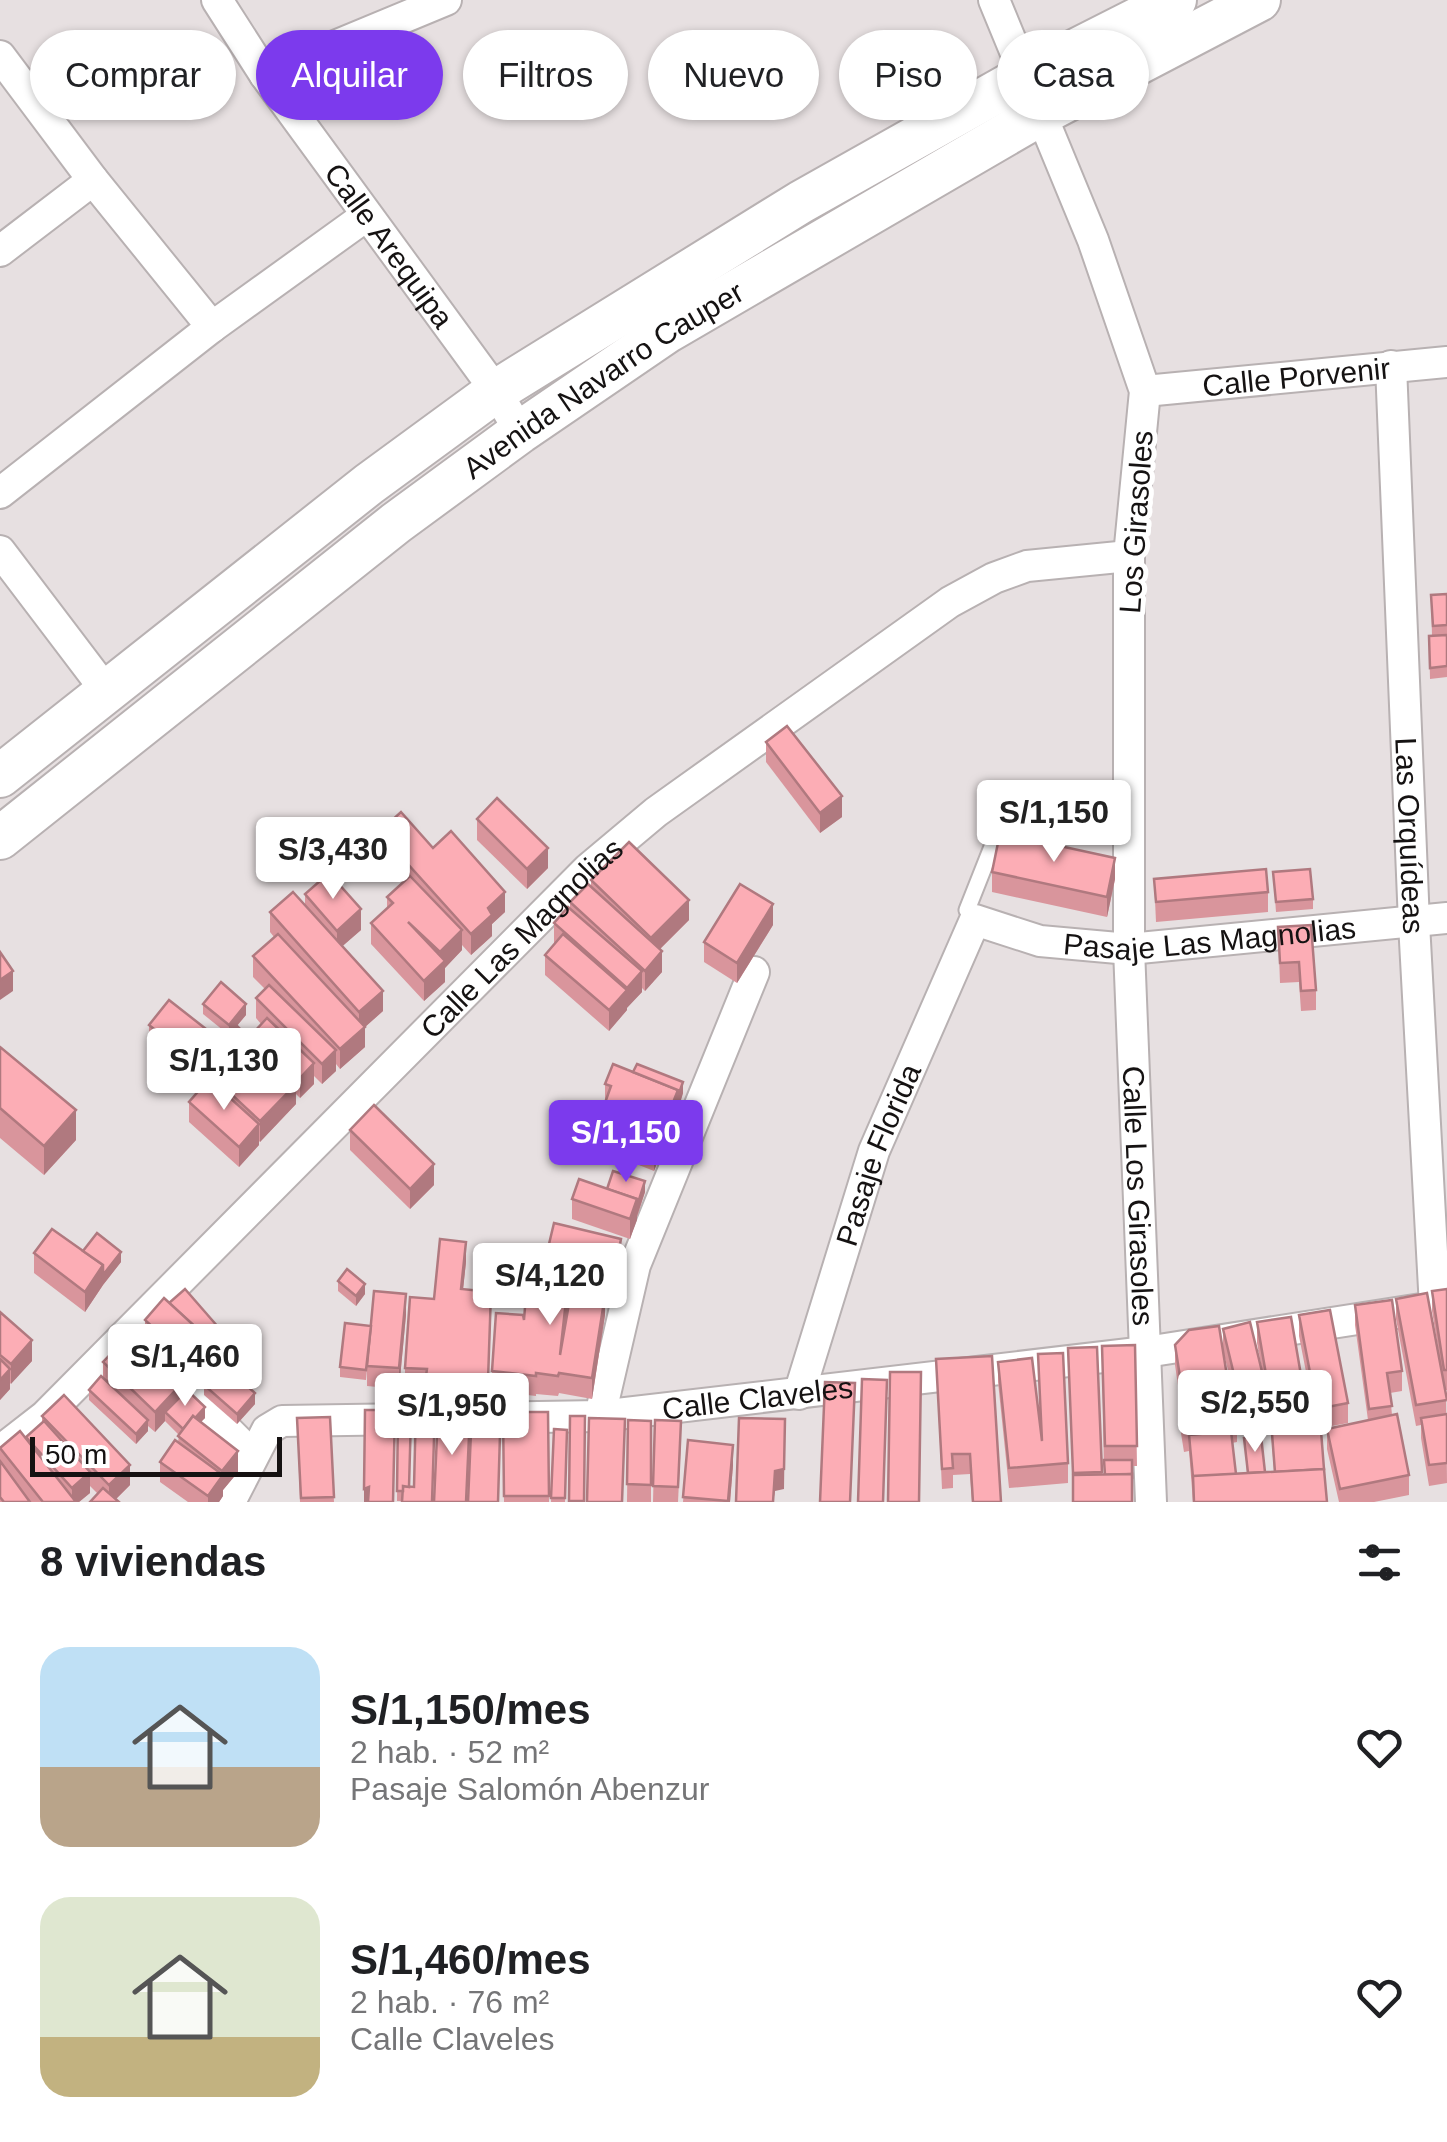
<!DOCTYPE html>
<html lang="es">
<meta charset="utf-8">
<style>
:root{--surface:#fff;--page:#f2f2f2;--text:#202124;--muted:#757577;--accent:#7c3aed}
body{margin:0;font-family:Helvetica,sans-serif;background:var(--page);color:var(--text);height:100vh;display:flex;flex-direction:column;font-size:38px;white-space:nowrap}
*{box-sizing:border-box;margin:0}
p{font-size:32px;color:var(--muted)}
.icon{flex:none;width:55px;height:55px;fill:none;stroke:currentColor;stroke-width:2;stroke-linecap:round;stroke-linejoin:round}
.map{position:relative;height:1502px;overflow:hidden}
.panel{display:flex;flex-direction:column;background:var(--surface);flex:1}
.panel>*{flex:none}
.guide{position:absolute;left:30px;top:30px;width:1388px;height:90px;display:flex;gap:20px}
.scale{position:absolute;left:30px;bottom:25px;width:252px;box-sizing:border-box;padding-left:10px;border:5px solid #151212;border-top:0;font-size:28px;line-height:35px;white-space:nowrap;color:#151212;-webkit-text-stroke:8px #fff;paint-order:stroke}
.price{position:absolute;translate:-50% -85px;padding:0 22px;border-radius:10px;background:#fff;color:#222;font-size:32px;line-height:65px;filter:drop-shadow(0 2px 5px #0008)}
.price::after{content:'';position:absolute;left:50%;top:60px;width:30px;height:22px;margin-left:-15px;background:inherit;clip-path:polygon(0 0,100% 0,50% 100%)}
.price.active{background:var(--accent);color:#fff}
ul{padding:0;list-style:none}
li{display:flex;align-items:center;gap:30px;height:250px;padding:0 40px}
li span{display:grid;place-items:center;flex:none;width:280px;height:200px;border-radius:30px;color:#555}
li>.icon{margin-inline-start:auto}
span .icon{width:120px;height:120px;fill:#fffc;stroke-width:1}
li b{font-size:42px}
h2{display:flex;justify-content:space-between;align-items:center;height:120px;padding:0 40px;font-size:42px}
.chip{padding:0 35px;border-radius:45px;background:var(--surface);box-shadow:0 2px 8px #0004;font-size:35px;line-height:90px}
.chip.active{background:var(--accent);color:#fff}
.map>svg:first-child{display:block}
</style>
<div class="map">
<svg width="1447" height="1502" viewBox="0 0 1447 1502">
<rect width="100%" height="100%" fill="#e7e0e1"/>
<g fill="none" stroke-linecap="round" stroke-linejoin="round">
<defs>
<polyline id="lane" points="975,920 967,910 1005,814"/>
<g id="street">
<path id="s1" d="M217 0 265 75 496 391 520 432"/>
<path id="s2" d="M994 0 1093 240 1145 391 1129 556V949L1151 1502"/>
<polyline points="0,56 93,180 212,327"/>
<polyline points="265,75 446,0"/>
<polyline points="0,251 93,180"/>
<path id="s3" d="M1391 366 1414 923 1435 1307"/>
<path id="s4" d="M1145 391 1447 362"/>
<polyline points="0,493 212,327 366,216"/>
<polyline points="0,551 107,692"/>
<polyline points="155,1358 252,1455"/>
<path id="s5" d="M799 1394 874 1151 975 920 1040 941 1129 949 1447 918"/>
<polyline points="600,1416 635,1265 754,972"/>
<path id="s6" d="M0 1451 45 1416 588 869 656 812 950 602 994 578 1027 566 1129 556"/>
<path id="s7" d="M230 1502 267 1430 282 1421 600 1416 1146 1352 1447 1305"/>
</g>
<g id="secondary">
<polyline points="0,776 369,484 496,391 801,202 1025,76 1175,0"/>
<path id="s8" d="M0 838 396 523 520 432 668 331 1041 114 1259 0"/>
</g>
</defs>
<!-- lane casing -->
<use href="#lane" stroke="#b8b1b2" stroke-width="19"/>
<!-- street casing -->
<use href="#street" stroke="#b8b1b2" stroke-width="34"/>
<!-- secondary casing -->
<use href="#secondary" stroke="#b8b1b2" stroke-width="46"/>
<!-- lane -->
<use href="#lane" stroke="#fff" stroke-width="15"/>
<!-- street -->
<use href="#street" stroke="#fff" stroke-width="30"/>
<!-- secondary -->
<use href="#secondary" stroke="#fff" stroke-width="42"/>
</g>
<!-- wall -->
<g fill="#d9959c" fill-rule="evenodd">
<polygon points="1447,594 1447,677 1430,679 1429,636 1432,636 1431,595"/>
<polygon points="766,742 842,817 820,833 766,762"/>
<polygon points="477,819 548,868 527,889 477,840"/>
<polygon points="379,832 433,848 505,912 492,924 492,936 471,955 462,945 462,950 445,968 445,982 424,1001 371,944 371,923 387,908 387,897 405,881 379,852"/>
<polygon points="992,872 1115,879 1107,917 992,892"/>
<polygon points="1273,872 1313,899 1313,909 1276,912"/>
<polygon points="1154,879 1268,892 1268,912 1156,922"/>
<polygon points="591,880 689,920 660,949 662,972 645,991 642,988 642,992 627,1007 627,1010 609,1031 545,975 545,955 554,944 554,923 570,909 570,902 591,887"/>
<polygon points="305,894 361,930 342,946 383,1011 365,1027 365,1047 340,1069 336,1064 336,1071 322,1084 314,1076 314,1084 300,1098 296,1094 296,1104 260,1142 259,1141 259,1145 239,1167 189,1122 189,1102 202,1087 199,1084 199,1064 220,1046 220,1044 229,1035 203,1014 203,1004 246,1015 231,1033 254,1043 254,1032 261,1024 256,1018 256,998 265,989 253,977 253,956 274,937 270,932 270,912 305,905"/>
<polygon points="773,925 737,983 704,962 704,942"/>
<polygon points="1278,927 1316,990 1316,1010 1301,1011 1299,982 1280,983"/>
<polygon points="149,1025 206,1050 186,1075 149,1045"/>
<polygon points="0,1047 76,1140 44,1175 0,1138"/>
<polygon points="605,1084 683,1093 654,1171 596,1148 596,1128 605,1103"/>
<polygon points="350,1130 434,1185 410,1209 350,1150"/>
<polygon points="607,1189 645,1192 630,1239 572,1219 572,1199"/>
<polygon points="549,1244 621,1259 617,1280 615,1279 615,1284 609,1305 605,1304 605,1315 592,1399 559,1393 558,1396 536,1394 536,1396 492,1391 492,1371 524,1320 546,1278 569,1293 566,1324 578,1271 549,1264"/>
<polygon points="83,1251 121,1262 103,1285 85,1312 34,1273 34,1253"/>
<polygon points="466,1262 463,1289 491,1312 488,1401 426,1396 426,1390 405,1388 405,1368 434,1299"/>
<polygon points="338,1281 365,1294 356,1306 338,1291"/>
<polygon points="1447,1289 1447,1390 1446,1390 1447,1483 1429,1486 1421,1438 1421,1425 1416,1426 1396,1319 1396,1299 1439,1353 1432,1311 1432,1291"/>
<polygon points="1355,1305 1402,1371 1402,1391 1390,1393 1392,1415 1409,1475 1409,1495 1374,1502 1339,1502 1327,1449 1327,1429 1368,1420 1355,1325"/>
<polygon points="0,1312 32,1361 10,1384 10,1389 0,1400"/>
<polygon points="406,1315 399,1389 367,1386 367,1369 366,1380 340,1377 340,1367 371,1326"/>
<path d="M1299 1315 1348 1403V1423L1321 1428 1327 1502H1193L1189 1451 1184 1452 1180 1427 1181 1406 1175 1365V1345L1223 1349V1329L1262 1369 1257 1343V1322L1302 1381V1401L1271 1406V1421L1315 1418 1299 1336ZM1223 1350 1244 1436 1271 1429 1274 1472H1265L1244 1438 1247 1473 1236 1474 1232 1443 1237 1442V1422L1230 1397Z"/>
<polygon points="145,1320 219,1338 201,1352 182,1374 145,1341"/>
<polygon points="1135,1345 1137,1466 1132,1466 1132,1502 1073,1480 1068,1348 1097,1347 1102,1475 1104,1475 1102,1346"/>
<polygon points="1038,1354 1068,1463 1068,1483 1009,1488 998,1382 998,1362 1041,1429"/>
<polygon points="936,1359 1001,1502 972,1502 970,1474 953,1475 953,1488 942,1489"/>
<polygon points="103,1362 184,1393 205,1418 200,1422 238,1472 223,1490 223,1496 219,1502 188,1502 160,1482 160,1462 178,1442 179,1435 165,1421 155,1432 148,1426 148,1431 136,1444 89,1400 89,1390 103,1378"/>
<polygon points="204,1385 255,1404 237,1424 204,1395"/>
<polygon points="503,1412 548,1412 549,1502 504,1502"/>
<polygon points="398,1415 409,1487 433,1502 397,1501"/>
<polygon points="42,1416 130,1485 116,1499 98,1494 90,1486 90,1493 79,1502 0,1502 0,1447 26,1439 26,1437 42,1422"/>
<polygon points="330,1417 334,1502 300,1502 297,1418"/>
<polygon points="628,1420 651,1421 651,1502 627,1502"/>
<polygon points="655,1420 681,1441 678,1502 653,1502"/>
<polygon points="554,1429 567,1430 565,1502 551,1502"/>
<polygon points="688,1440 733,1465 730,1502 683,1502"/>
</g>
<!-- shaded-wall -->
<g fill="#b0797f">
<polygon points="842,796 842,817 820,833 820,813"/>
<polygon points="548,848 548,868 527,889 527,869"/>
<polygon points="1115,858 1115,879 1107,917 1107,897"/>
<polygon points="505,892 505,912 492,924 492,936 471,955 471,934 488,908"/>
<polygon points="689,900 689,920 651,958 651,938"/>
<polygon points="773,904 773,925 737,983 737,963"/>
<polygon points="361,909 361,930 337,951 337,931"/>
<polygon points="462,930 462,950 445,968 445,982 424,1001 424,981 440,966 440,952"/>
<polygon points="662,951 662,972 645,991 645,971"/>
<polygon points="13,971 13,991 0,1000 0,980"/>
<polygon points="642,971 642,992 627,1008 627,988"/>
<polygon points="627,990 627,1010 609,1031 609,1010"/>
<polygon points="383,991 383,1011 365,1027 365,1047 340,1069 340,1049 359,1031 359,1012"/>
<polygon points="246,1004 246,1015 229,1035 229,1025"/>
<polygon points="206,1029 206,1050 186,1075 186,1054"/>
<polygon points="336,1050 336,1071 322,1084 322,1064"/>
<polygon points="314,1063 314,1084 300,1098 300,1078"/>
<polygon points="683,1082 683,1093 678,1111 654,1171 654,1150 678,1090"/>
<polygon points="296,1084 296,1104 260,1142 260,1121"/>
<polygon points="76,1110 76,1140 44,1175 44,1146"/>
<polygon points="259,1124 259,1145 239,1167 239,1147"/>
<polygon points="434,1164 434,1185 410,1209 410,1189"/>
<polygon points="645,1181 645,1192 637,1216 637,1206"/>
<polygon points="637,1199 637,1220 630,1239 630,1219"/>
<polygon points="621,1239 621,1259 617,1280 617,1260"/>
<polygon points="466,1242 466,1262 461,1309 461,1289"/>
<polygon points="121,1252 121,1262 103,1285 85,1312 85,1292 103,1265"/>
<polygon points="569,1273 569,1293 560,1375 560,1355"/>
<polygon points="615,1274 615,1284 609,1305 609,1294"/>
<polygon points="365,1284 365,1294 356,1306 356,1296"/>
<polygon points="406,1294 406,1315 399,1389 399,1368"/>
<polygon points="605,1295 605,1315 592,1399 592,1378"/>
<polygon points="219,1328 219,1338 202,1353 202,1342"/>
<polygon points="201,1332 201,1352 182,1374 182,1354"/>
<polygon points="32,1340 32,1361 11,1384 11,1364"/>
<polygon points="10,1369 10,1389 0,1400 0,1380"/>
<polygon points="184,1381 184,1402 165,1412 165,1421 155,1432 155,1412"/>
<polygon points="255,1393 255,1404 237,1424 237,1414"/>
<polygon points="205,1407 205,1418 184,1440 184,1429"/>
<polygon points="1271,1409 1271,1429 1244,1436 1244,1416"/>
<polygon points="785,1419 784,1489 775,1491 773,1502 775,1471"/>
<polygon points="148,1420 148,1431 136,1444 136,1434"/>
<polygon points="733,1445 733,1465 730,1502 728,1502"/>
<polygon points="238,1451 238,1472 223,1490 223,1496 219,1502 208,1502 208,1496 222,1477 222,1471"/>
<polygon points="130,1465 130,1485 113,1502 109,1502 109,1485"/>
<polygon points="90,1472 90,1493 79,1502 72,1502 72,1488"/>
<polygon points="369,1487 369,1502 364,1502 364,1489"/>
</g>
<!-- building -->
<g fill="#fcadb5" stroke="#b0797f" stroke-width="2.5">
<polygon points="1447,594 1447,625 1433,626 1431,595"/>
<polygon points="1447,635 1447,666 1430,668 1429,636"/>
<polygon points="787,726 842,796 820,813 766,742"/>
<polygon points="497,798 548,848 527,869 477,819"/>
<polygon points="401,812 433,848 451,831 505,892 488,908 492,915 471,934 379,832"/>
<polygon points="1000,833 1115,858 1107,897 992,872"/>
<polygon points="629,842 689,900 651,938 591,880"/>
<polygon points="1266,869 1268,892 1156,902 1154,879"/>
<polygon points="1310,869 1313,899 1276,902 1273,872"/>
<polygon points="329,873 361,909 337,931 305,894"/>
<polygon points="410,876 462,930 440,952 408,922 445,961 424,981 371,923 393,903 387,897"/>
<polygon points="588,884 662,951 645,971 570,902"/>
<polygon points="740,884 773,904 737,963 704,942"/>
<polygon points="293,892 383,991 359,1012 270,912"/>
<polygon points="568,907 642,971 627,988 554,923"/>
<polygon points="1311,925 1316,990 1301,991 1299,962 1280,963 1278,927"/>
<polygon points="278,934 365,1027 340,1049 253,956"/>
<polygon points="563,934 627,990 609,1010 545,955"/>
<polygon points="0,952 13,971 0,980"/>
<polygon points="221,982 246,1004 229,1025 203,1004"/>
<polygon points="269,985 336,1050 322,1064 256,998"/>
<polygon points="169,1000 206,1029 186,1054 149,1025"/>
<polygon points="267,1018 314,1063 300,1078 254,1032"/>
<polygon points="237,1026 296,1084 260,1121 199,1064 217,1044 227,1053 220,1044"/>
<polygon points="0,1047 76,1110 44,1146 0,1108"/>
<polygon points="613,1064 678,1090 654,1150 596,1128 611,1086 605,1084"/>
<polygon points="637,1064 683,1082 678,1096 678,1090 633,1072"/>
<polygon points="209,1079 259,1124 239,1147 189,1102"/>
<polygon points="374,1105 434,1164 410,1189 350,1130"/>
<polygon points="613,1171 645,1181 637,1206 637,1199 607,1189"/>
<polygon points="579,1179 637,1199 630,1219 572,1199"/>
<polygon points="554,1223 621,1239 617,1260 549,1244"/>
<polygon points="52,1229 103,1265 85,1292 34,1253"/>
<polygon points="97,1233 121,1252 103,1275 103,1265 83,1251"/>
<polygon points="440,1239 466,1242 461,1289 491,1292 488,1380 426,1376 427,1369 405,1368 410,1297 434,1299"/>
<polygon points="529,1257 546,1258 543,1293 547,1271 569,1273 560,1355 574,1275 587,1279 585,1291 605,1295 592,1378 559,1373 558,1376 536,1373 536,1376 492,1371 496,1313 523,1315 524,1320"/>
<polygon points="580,1264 615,1274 609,1294 587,1288 587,1279 576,1276"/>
<polygon points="347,1269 365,1284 356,1296 338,1281"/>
<polygon points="185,1289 219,1328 202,1342 201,1332 169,1303"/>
<polygon points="1447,1289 1447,1370 1444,1370 1432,1291"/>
<polygon points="374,1291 406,1294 399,1368 367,1366"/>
<polygon points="1427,1293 1447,1400 1416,1405 1396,1299"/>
<polygon points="164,1298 201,1332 182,1354 145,1320"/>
<polygon points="1392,1300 1402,1371 1387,1373 1392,1406 1369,1409 1355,1305"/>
<polygon points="1330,1310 1348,1403 1317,1409 1299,1315"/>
<polygon points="0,1312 32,1340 11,1364 0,1355"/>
<polygon points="1291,1317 1302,1381 1268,1386 1257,1322"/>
<polygon points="1250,1322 1271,1409 1244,1416 1223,1329"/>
<polygon points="345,1323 371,1326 366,1370 340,1367"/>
<polygon points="1219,1326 1230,1395 1184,1402 1175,1345 1189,1330"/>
<polygon points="132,1332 184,1381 155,1412 103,1362"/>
<polygon points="1135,1345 1137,1446 1105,1446 1102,1346"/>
<polygon points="1097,1347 1102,1472 1073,1473 1068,1348"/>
<polygon points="1063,1353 1068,1463 1009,1468 998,1362 1032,1358 1042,1441 1038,1354"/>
<polygon points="992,1356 1001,1502 973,1502 970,1454 952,1454 953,1468 942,1469 936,1359"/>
<polygon points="0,1359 10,1369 0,1380"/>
<polygon points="222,1364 255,1393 237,1414 204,1385"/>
<polygon points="890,1372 921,1372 919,1502 888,1502"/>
<polygon points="101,1376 148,1420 136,1434 89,1390"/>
<polygon points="862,1379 887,1380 883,1502 858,1502"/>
<polygon points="825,1382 855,1383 850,1502 820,1502"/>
<polygon points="187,1390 205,1407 195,1418 193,1416 183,1429 165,1412"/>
<polygon points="64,1395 130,1465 109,1485 42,1416"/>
<polygon points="1232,1397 1237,1422 1184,1431 1180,1407"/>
<polygon points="416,1406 435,1407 432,1502 402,1502 403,1486 414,1487"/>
<polygon points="365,1410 395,1410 393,1502 368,1502 369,1487 364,1489"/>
<polygon points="503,1412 548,1412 549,1496 504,1496"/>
<polygon points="438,1413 470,1414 466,1502 434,1502"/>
<polygon points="1397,1414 1409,1475 1340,1489 1327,1429"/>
<polygon points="1447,1414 1447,1463 1429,1465 1421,1418"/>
<polygon points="398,1415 411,1416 409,1487 403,1486 403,1491 397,1491"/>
<polygon points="193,1416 238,1451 222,1471 178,1436"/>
<polygon points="570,1416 585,1416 584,1501 569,1501"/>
<polygon points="330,1417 334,1497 301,1498 297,1418"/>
<polygon points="589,1418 625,1419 622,1502 587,1502"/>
<polygon points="739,1418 785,1419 784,1469 775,1471 773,1502 736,1502"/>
<polygon points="1320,1418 1324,1469 1275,1472 1271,1421"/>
<polygon points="628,1420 651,1421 651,1485 627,1484"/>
<polygon points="655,1420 681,1421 678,1487 653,1486"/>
<polygon points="44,1421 90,1472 72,1488 26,1437"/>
<polygon points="554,1429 567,1430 565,1498 551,1498"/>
<polygon points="20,1431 76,1502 43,1502 0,1448"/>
<polygon points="1231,1431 1236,1474 1193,1477 1189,1435"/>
<polygon points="471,1432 500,1434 498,1502 468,1502"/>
<polygon points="1261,1436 1265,1472 1248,1473 1244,1438"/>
<polygon points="175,1440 223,1475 208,1496 160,1462"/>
<polygon points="688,1440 733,1445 728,1501 683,1497"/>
<polygon points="1104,1460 1132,1460 1132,1479 1132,1474 1105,1475"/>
<polygon points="0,1461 30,1502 4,1502 0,1497"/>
<polygon points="1324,1469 1327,1502 1194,1502 1193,1476"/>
<polygon points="1132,1474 1132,1502 1073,1502 1073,1475"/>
<polygon points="103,1488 119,1502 90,1502"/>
</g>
<g text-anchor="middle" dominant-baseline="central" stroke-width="10" stroke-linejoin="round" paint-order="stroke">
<!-- street labels -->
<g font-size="30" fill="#151212" stroke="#fff">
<text stroke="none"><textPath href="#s1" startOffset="300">Calle Arequipa</textPath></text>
<text stroke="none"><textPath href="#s4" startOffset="152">Calle Porvenir</textPath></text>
<text stroke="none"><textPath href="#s8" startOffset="758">Avenida Navarro Cauper</textPath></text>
<text transform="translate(1136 522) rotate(-86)">Los Girasoles</text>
<text stroke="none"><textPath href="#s3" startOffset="470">Las Orquídeas</textPath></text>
<text stroke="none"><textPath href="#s5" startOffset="745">Pasaje Las Magnolias</textPath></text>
<text stroke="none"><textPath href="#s6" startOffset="732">Calle Las Magnolias</textPath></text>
<text stroke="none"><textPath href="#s5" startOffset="252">Pasaje Florida</textPath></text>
<text stroke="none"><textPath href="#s2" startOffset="1225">Calle Los Girasoles</textPath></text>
<text stroke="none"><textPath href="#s7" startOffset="575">Calle Claveles</textPath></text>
</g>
</g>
</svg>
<div class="scale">50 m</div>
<b class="price" style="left:1054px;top:865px">S/1,150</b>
<b class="price" style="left:333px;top:902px">S/3,430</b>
<b class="price" style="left:224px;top:1113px">S/1,130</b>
<b class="price active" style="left:626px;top:1185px">S/1,150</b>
<b class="price" style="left:550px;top:1328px">S/4,120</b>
<b class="price" style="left:185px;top:1409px">S/1,460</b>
<b class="price" style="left:1255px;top:1455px">S/2,550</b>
<b class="price" style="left:452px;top:1458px">S/1,950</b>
<div class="guide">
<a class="chip">Comprar</a>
<a class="chip active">Alquilar</a>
<a class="chip">Filtros</a>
<a class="chip">Nuevo</a>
<a class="chip">Piso</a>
<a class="chip">Casa</a>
</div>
</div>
<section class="panel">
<h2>8 viviendas<svg class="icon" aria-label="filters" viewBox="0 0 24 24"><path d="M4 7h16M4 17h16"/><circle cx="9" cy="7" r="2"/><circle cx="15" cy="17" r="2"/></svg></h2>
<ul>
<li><span style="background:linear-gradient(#bfe0f5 60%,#b9a48a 0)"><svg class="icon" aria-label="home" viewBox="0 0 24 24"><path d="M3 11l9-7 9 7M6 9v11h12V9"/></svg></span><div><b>S/1,150/mes</b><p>2 hab. · 52 m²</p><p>Pasaje Salomón Abenzur</p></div><svg class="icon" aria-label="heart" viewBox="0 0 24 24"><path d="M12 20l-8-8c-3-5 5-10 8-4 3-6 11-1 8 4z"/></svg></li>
<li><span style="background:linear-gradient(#dfe7d0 70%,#c2b280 0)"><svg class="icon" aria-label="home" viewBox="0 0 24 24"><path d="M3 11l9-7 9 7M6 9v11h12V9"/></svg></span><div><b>S/1,460/mes</b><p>2 hab. · 76 m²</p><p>Calle Claveles</p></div><svg class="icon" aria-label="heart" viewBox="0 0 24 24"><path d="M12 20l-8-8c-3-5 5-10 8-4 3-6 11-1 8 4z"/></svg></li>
</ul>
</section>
